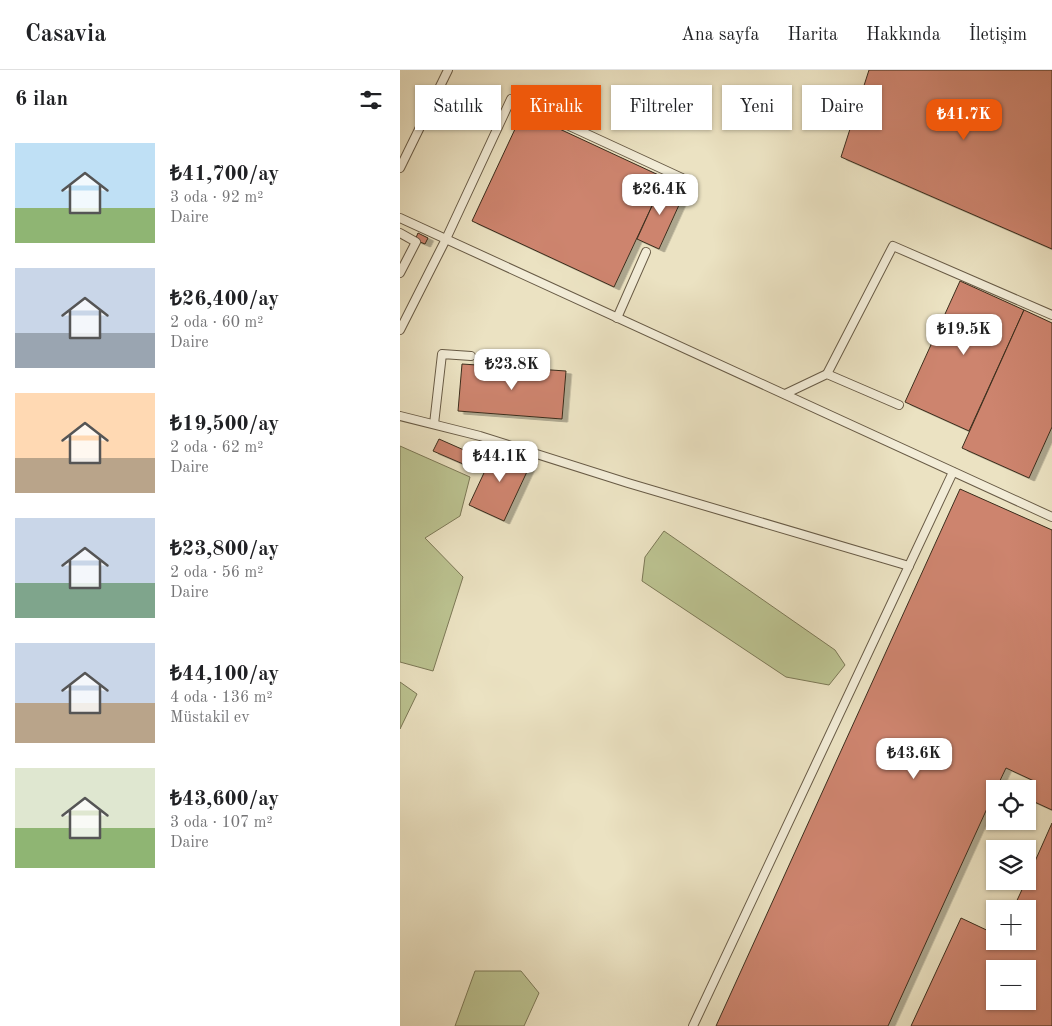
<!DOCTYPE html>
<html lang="tr">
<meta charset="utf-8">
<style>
:root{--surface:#fff;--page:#f2f2f2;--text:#202124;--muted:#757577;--line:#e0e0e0;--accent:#ea580c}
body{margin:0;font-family:"Old Standard TT",serif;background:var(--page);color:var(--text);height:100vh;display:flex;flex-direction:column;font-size:19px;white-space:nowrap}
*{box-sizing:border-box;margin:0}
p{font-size:16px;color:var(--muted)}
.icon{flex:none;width:28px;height:28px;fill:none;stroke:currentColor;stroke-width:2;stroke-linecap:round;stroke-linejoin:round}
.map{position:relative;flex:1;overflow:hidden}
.side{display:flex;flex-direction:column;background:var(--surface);width:400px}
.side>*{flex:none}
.guide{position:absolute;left:15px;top:15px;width:475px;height:45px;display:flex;gap:10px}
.controls{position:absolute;left:586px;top:710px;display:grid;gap:10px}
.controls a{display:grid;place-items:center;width:50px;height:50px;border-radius:0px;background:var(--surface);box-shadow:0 1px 4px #0004;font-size:25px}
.price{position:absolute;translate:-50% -42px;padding:0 11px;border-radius:10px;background:#fff;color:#222;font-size:16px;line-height:32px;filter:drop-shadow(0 1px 2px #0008)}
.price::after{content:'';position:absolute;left:50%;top:30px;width:15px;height:11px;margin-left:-8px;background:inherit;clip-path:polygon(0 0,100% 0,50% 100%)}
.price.active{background:var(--accent);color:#fff}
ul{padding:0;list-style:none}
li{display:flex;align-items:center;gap:15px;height:125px;padding:0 15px}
li span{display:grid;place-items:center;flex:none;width:140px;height:100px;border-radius:0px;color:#555}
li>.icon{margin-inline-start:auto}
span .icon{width:60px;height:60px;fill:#fffc;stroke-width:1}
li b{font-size:21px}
h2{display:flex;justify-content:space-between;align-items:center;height:60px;padding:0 15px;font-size:21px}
.tag{padding:0 18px;border-radius:0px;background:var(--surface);box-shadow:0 1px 4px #0004;font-size:18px;line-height:45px}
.tag.active{background:var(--accent);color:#fff}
header{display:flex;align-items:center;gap:30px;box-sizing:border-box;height:70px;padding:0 25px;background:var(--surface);border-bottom:1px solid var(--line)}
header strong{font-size:24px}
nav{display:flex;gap:28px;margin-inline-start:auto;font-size:18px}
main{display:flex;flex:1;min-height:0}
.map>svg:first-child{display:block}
</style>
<header>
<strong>Casavia</strong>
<nav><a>Ana sayfa</a><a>Harita</a><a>Hakkında</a><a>İletişim</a></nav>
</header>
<main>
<section class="side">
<h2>6 ilan<svg class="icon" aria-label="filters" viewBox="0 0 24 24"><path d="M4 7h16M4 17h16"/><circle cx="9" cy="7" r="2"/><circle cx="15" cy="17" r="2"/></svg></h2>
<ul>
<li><span style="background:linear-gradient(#bfe0f5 65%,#8fb573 0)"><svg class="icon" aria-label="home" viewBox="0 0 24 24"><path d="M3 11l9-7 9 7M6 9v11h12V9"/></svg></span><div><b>₺41,700/ay</b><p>3 oda · 92 m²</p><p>Daire</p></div></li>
<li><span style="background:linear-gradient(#c9d6e8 65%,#9aa5b1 0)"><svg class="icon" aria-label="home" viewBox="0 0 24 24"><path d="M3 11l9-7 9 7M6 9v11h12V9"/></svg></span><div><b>₺26,400/ay</b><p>2 oda · 60 m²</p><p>Daire</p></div></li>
<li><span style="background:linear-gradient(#ffd9b3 65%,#b9a48a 0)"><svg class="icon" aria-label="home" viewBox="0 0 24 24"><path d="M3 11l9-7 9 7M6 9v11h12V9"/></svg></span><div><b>₺19,500/ay</b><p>2 oda · 62 m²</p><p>Daire</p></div></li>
<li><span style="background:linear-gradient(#c9d6e8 65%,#7fa58c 0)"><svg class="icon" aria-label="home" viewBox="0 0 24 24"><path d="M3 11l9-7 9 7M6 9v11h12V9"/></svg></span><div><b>₺23,800/ay</b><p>2 oda · 56 m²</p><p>Daire</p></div></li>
<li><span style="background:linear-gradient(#c9d6e8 60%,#b9a48a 0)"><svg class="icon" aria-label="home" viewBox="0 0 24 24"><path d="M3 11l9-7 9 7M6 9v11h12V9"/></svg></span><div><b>₺44,100/ay</b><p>4 oda · 136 m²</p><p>Müstakil ev</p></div></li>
<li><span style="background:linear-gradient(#dfe7d0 60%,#8fb573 0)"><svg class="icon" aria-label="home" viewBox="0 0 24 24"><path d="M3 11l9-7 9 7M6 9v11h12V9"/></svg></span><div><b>₺43,600/ay</b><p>3 oda · 107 m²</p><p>Daire</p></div></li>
</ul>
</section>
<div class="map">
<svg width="652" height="956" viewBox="0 0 652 956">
<defs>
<filter id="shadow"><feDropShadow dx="5.5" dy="3" stdDeviation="0" flood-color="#0004"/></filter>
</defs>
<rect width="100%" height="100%" fill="#ebe2c2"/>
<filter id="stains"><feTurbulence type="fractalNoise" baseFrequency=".004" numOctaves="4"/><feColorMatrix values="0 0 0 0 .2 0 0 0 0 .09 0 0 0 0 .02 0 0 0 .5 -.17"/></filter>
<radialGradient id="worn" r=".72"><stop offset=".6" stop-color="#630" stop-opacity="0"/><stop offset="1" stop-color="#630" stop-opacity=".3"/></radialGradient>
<!-- green -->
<g fill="#bbc290" stroke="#7c7856">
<polygon points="0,376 70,407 60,446 25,468 63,507 33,601 0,592"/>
<polygon points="264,461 435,580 445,595 429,615 386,607 242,511 245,487"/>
<polygon points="0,612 17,624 0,659"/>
<polygon points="75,901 121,901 139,923 124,956 55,956"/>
</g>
<!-- building -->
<g fill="#cd846e" stroke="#3c2e1d" fill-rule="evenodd" filter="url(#shadow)">
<polygon points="469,0 652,0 652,179 441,87"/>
<polygon points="123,42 265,108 214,217 72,151"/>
<polygon points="262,114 284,124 259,179 237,169"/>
<polygon points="18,163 28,168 25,174 15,170"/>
<polygon points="560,211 624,240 569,361 505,332"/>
<polygon points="624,240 652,253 652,357 629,408 562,378"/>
<polygon points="62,294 166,301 162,349 58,341"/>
<polygon points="39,369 82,388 77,400 33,381"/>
<polygon points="97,375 132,391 104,451 69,435"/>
<polygon points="560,419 652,460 652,740 628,729 628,724 634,711 606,698 596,719 595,719 595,721 488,956 316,956"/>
<path d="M652 753V956H511L561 848 595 864V871H628V839H613L626 811H628V807ZM595 899H628V931H595Z"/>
</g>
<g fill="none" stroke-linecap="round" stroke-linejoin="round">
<defs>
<g id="lane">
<polyline points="0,98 48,0"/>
<polyline points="0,148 652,447"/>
<polyline points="0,163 16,172 0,203"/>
<polyline points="217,248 246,182"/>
<polyline points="0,260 46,169 111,29 282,108"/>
<polyline points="427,304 493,176 652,245"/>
<polyline points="385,324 427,304 499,335"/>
<polyline points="0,346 80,366 228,413 509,496"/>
<polyline points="34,354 42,284 71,286"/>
<polyline points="293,956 553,402"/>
</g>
</defs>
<!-- lane casing -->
<use href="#lane" stroke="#685b46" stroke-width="10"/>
<!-- lane -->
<use href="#lane" stroke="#f2ecd7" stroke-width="8"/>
</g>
<rect width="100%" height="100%" filter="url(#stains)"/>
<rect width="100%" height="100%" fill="url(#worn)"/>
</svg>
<div class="controls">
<a><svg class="icon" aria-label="locate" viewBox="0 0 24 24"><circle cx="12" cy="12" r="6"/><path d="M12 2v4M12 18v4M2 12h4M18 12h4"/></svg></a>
<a><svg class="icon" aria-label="layers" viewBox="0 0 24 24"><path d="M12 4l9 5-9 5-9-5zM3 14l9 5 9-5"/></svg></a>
<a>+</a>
<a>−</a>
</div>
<b class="price active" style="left:564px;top:71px">₺41.7K</b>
<b class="price" style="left:260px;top:146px">₺26.4K</b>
<b class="price" style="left:564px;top:286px">₺19.5K</b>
<b class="price" style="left:112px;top:321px">₺23.8K</b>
<b class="price" style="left:100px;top:413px">₺44.1K</b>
<b class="price" style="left:514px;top:710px">₺43.6K</b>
<div class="guide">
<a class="tag">Satılık</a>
<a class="tag active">Kiralık</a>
<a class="tag">Filtreler</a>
<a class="tag">Yeni</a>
<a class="tag">Daire</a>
</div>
</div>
</main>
